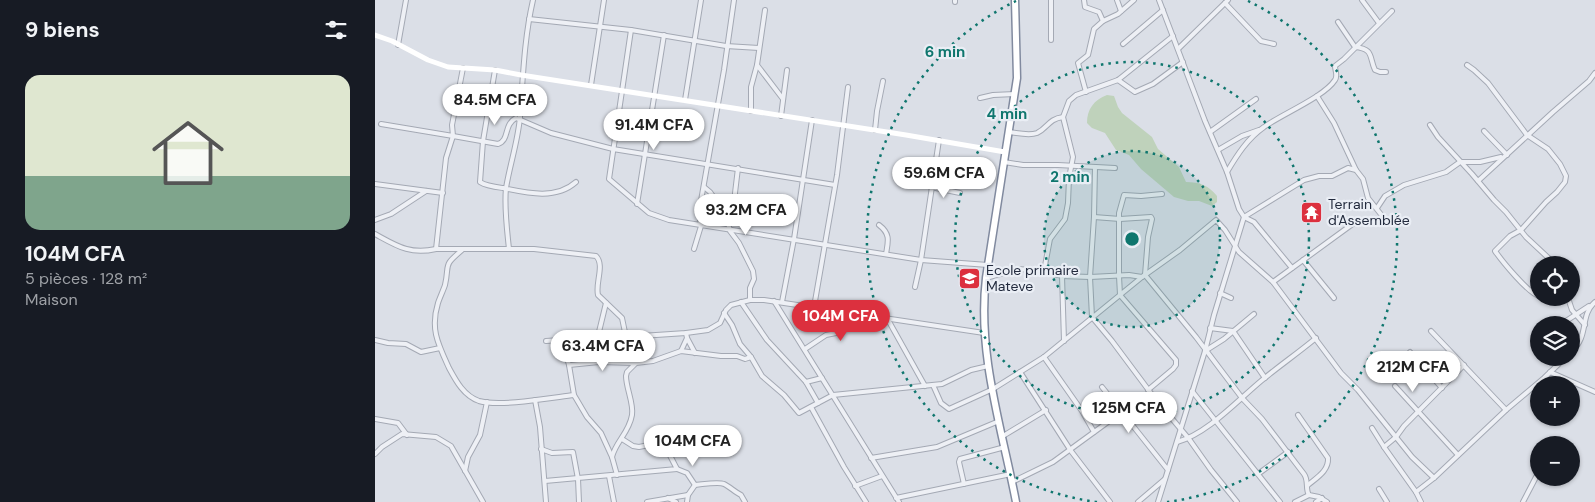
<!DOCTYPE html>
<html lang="fr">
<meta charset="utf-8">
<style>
:root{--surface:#171b24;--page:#20242c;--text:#f1f3f6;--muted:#9ea1a6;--accent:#dc303e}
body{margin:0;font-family:"DM Sans",sans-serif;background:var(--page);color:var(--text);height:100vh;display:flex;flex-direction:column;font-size:19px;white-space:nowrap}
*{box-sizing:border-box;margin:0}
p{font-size:16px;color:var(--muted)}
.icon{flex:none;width:28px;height:28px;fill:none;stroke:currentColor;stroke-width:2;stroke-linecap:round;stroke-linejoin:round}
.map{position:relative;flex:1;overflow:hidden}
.sheet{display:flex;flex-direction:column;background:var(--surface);width:375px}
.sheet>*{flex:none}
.tools{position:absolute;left:1155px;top:256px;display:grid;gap:10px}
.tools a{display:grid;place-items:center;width:50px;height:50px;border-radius:50%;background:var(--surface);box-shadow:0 1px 4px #0004;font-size:25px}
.price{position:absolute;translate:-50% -42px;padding:0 11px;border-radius:18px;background:#fff;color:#222;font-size:16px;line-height:32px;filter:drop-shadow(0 1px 2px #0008)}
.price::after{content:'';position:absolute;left:50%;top:30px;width:15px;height:11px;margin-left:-8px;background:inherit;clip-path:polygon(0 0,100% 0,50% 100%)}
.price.selected{background:var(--accent);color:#fff}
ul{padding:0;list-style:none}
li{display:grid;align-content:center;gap:10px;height:265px;padding:0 25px}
li span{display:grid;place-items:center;height:155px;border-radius:15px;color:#555}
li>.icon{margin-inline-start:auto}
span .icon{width:90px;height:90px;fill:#fffc;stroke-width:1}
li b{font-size:21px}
h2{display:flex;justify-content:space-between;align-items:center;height:60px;padding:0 25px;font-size:21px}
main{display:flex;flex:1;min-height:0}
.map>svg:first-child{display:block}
</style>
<main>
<section class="sheet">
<h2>9 biens<svg class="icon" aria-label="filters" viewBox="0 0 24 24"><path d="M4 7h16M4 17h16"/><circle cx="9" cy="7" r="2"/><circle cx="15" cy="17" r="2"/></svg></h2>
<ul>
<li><span style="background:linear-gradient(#dfe7d0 65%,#7fa58c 0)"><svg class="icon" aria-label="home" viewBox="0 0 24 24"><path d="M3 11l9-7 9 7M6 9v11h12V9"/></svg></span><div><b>104M CFA</b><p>5 pièces · 128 m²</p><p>Maison</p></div></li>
</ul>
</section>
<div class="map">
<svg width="1220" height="502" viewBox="0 0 1220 502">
<rect width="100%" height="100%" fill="#dbdfe7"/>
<!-- green -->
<path fill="#bfd2bb" d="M732 95 739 96 743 107 747 113 777 137 783 149 804 167 811 182C825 182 833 185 842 196V202L837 206 824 201H813L799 197 766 169 754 155 741 150 730 133 717 128 712 123C712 109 719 100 732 95Z"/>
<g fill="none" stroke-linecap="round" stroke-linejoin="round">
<defs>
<g id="street">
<polyline points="580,0 580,2"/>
<polyline points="709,0 710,7 724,12 728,21"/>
<polyline points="742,0 746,11"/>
<polyline points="784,0 830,121 852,172 864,209 869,217 879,222 917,268"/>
<polyline points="987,0 1004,23"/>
<polyline points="850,3 886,41 899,44"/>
<polyline points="390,10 382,65 408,99"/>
<polyline points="154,19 256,30 351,46 384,48"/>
<path d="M963 22 980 47C999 49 994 57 1000 70L1005 72H1011"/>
<polyline points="256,30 234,179 274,213 294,220 546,260 613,265"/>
<polyline points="676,40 676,0"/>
<polyline points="748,44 788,10"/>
<polyline points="23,45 31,0"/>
<polyline points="803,49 853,0"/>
<path d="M1092 65 1099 70 1113 83 1152 135 1173 149 1185 164 1191 176 1190 182 1182 192 1171 202 1146 230 1135 236 1120 251C1127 261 1153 293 1164 296"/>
<path d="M120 70 108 141 105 182C111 186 120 187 128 188 152 193 181 200 201 182"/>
<polyline points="743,80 760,92 778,84 808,62"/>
<polyline points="216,85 229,0"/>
<polyline points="711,92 703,63 713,55 719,29 728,21 743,14 759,0"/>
<polyline points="942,96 959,123 981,170"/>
<polyline points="605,98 618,95 640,94"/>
<polyline points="310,100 326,0"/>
<polyline points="376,111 376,87 382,65"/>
<polyline points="406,116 412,70"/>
<polyline points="6,124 78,136 77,125 88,68"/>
<polyline points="1055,125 1063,137 1097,174 1119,200 1131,212 1151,237 1181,265"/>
<polyline points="500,130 502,111 508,81"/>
<polyline points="1109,131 1132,155"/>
<path d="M634 132C642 133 654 136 662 133 673 128 673 119 688 117L694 101 701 95 743 80 798 36"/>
<polyline points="835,132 881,99"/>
<polyline points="843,150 867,136 884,130"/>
<polyline points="629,162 648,165 683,165 740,168"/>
<polyline points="720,167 719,217 715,277 717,317 737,341 778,396 814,439 836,470 862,502"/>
<path d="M852 172C862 155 873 138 889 127 907 114 949 97 960 80 963 76 960 70 960 66L969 59 1017 11"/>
<polyline points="1103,181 1178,112 1214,81 1220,73"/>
<polyline points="0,184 68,193"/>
<path d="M460 185 238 149 176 133 141 118C128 125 135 140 123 144L78 136 71 158 61 249H159L221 256C230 265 220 283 223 295L247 318 251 337 311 333 333 330 345 323 351 310 356 305 375 300H389L609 333"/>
<polyline points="329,187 335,192 351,215 355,231 364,243 378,271 379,279 375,288 375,300"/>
<polyline points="556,187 585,193"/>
<polyline points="262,204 289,35"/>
<polyline points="1002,208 1010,196 1029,185 1071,172 1085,162 1105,162 1126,157"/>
<path d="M719 217 745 219 776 217 777 219 773 237 770 275 821 337 867 398 887 419 929 474C934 481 930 489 934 495L944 497 952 502"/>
<polyline points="352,219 357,217 360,212 360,193 363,168"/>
<polyline points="0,220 16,214 51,191"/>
<path d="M504 225C516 234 513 242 511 254"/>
<path d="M0 234C22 246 35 255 61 249"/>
<path d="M134 249C132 229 129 208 131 188 135 164 143 141 145 117 148 78 149 39 158 0"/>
<polyline points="319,249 326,226 324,212 349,70 359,0"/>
<path d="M87 250C67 267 75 263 70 285 68 291 65 297 63 303 55 329 63 344 74 368 81 381 89 396 104 401 125 407 175 398 199 395"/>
<polyline points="928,260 959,298"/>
<polyline points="669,271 675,239 690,219 693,203 694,178 698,157 688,117"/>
<polyline points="687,276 689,341"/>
<polyline points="611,278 643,269 669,271 687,276 715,277 754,275 767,277"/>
<polyline points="898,282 979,223"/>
<polyline points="540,287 546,260 564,140"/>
<polyline points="845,293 856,298"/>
<polyline points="1193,298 1197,310 1210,325"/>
<polyline points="399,301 524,502"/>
<polyline points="366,302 392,340 431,382 443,403"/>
<polyline points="407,302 419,239 437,120"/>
<polyline points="439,307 462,175 473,87"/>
<polyline points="349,313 357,325 365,344 376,357 387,376 409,395 424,413 458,395 567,384 596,370 613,366"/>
<polyline points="512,318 550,386"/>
<polyline points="1191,321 1214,306"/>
<polyline points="835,328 858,331 890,378"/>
<polyline points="1056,331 1131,410"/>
<polyline points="311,333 312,338 320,353"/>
<polyline points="0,340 13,343 31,344 46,352 65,348"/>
<polyline points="222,340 251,337"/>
<polyline points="171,341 185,340 187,341 194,365 199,395 212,417 226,433 237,457 242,475"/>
<polyline points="430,349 451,335 466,332 487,316"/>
<polyline points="306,351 312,338"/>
<polyline points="830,351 849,339 879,314"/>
<polyline points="1035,352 1067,388"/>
<path d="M1196 352C1215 336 1204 316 1220 302"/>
<polyline points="669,357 707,411 719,432"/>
<polyline points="224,362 222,340 231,303"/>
<polyline points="194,365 224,362 259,363"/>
<polyline points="645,372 696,451 735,502"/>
<polyline points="1175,372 1220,392"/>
<polyline points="431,382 447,378"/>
<polyline points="558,385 566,403 574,409 618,389 669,357 767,277 805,250 841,220 850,230 864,252 898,282 966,373 983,390 1037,457 1059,478"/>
<polyline points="1020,386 1083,455"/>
<polyline points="727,387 793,470"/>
<polyline points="773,390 798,369 801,365 801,360 745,295 744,276 744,213 749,195 766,196 787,194"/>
<polyline points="817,391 905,502"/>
<polyline points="160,400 165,427 171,502"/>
<polyline points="436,407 469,467 491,502"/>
<path d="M923 415 953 458C954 471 941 478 933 485"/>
<polyline points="0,419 23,423 32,435"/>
<polyline points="997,428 1009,447"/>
<polyline points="628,436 671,410"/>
<path d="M802 442C832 434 862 401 886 381 904 366 923 353 941 338"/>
<polyline points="166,449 177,453 198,452 203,479 204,502"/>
<polyline points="0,454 7,447 27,434 61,437 76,446 108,502"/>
<path d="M237 457C241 441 254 433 257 415 259 404 251 388 251 376L252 372 261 363 278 361 306 351 346 356H362L370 359 376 357"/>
<polyline points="496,458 562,447 624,421"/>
<polyline points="302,469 312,473 320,485"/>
<polyline points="90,471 93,457 105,435 112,402"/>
<polyline points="883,474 913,452"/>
<polyline points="234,476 239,502"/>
<polyline points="170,481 302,469 288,442 264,447 258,446 247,439"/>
<polyline points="637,482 678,462 748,411 778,396"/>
<polyline points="589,484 584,462 585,459 630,447"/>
<polyline points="480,486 507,476"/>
<polyline points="1004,489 1012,502"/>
<polyline points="1041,492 1009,447 1021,437 1029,426 1089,365"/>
<polyline points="293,498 301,502"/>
<polyline points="521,498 636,474"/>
<polyline points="272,502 313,495"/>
<path d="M312 502 313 495 320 485C326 484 345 482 349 484 355 487 360 492 366 495L370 502"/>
<polyline points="763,502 790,479"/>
<polyline points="783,502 830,351 839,315 869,217 929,180 944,176 957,176 973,168 981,170 988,179 993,198 1012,222"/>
<polyline points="920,502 934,495"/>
<polyline points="941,502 947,498"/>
<polyline points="1046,502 1041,492 1059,478 1131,410 1169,378 1190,358"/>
<polyline points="1148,502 1161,477"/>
</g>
<path id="highway" d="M640 0 642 78 611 278C602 353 627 429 641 502"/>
</defs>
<!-- street casing -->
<use href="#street" stroke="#a4a9b4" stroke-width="6"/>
<!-- highway casing -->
<use href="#highway" stroke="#818a9f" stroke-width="9"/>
<!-- street -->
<use href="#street" stroke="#eef0f5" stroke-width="4"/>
<!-- secondary -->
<polyline stroke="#fff" stroke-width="5" points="0,35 17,41 53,60 73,67 120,70 146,75 531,135 630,152"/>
<!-- highway -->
<use href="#highway" stroke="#fff" stroke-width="6"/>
</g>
<!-- distance rings -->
<circle cx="757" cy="239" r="88" fill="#0f766e" fill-opacity=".12"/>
<g fill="none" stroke="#0f766e" stroke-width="2.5" stroke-dasharray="2.5 5">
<circle cx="757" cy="239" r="88"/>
<circle cx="757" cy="239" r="177"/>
<path d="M722 502A265 265 0 0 1 641 1M873 1A265 265 0 0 1 792 502"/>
</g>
<!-- icons -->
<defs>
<symbol id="temple-square" viewBox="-11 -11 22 22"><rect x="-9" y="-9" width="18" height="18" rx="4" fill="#dc303e" stroke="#eaeef5"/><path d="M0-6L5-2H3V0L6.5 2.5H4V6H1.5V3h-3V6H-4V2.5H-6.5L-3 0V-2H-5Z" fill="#fff"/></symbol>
<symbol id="school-square" viewBox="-11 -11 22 22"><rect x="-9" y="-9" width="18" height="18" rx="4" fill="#dc303e" stroke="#eaeef5"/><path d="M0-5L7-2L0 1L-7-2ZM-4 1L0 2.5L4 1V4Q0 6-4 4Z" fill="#fff"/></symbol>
</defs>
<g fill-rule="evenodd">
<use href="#temple-square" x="924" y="200" width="25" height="25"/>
<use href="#school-square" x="582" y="266" width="25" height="25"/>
</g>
<g text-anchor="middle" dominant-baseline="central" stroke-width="4.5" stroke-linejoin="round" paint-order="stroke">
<!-- poi labels -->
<g font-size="14" fill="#232b3e" stroke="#eaeef5" text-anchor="start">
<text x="953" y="204">Terrain<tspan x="953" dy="16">d'Assemblée</tspan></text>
<text x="611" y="270">Ecole primaire<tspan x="611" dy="16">Mateve</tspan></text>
</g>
</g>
<circle cx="757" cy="239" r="8" fill="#0f766e" stroke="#eaeef5" stroke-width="2.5"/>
<g font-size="15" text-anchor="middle" font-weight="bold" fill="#0f766e" stroke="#eaeef5" stroke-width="4.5" stroke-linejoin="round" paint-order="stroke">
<text x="570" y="57">6 min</text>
<text x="632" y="119">4 min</text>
<text x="695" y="182">2 min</text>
</g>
</svg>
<div class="tools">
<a><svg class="icon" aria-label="locate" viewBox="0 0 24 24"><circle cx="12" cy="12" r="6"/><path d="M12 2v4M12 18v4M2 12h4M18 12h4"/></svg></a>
<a><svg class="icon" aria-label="layers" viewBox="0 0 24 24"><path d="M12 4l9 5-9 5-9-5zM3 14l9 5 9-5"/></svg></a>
<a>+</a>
<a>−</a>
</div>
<b class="price" style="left:120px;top:126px">84.5M CFA</b>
<b class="price" style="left:279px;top:151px">91.4M CFA</b>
<b class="price" style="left:569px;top:199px">59.6M CFA</b>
<b class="price" style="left:371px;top:236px">93.2M CFA</b>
<b class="price selected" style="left:466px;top:342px">104M CFA</b>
<b class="price" style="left:228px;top:372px">63.4M CFA</b>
<b class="price" style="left:1038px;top:393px">212M CFA</b>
<b class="price" style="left:754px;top:434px">125M CFA</b>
<b class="price" style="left:318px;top:467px">104M CFA</b>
</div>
</main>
